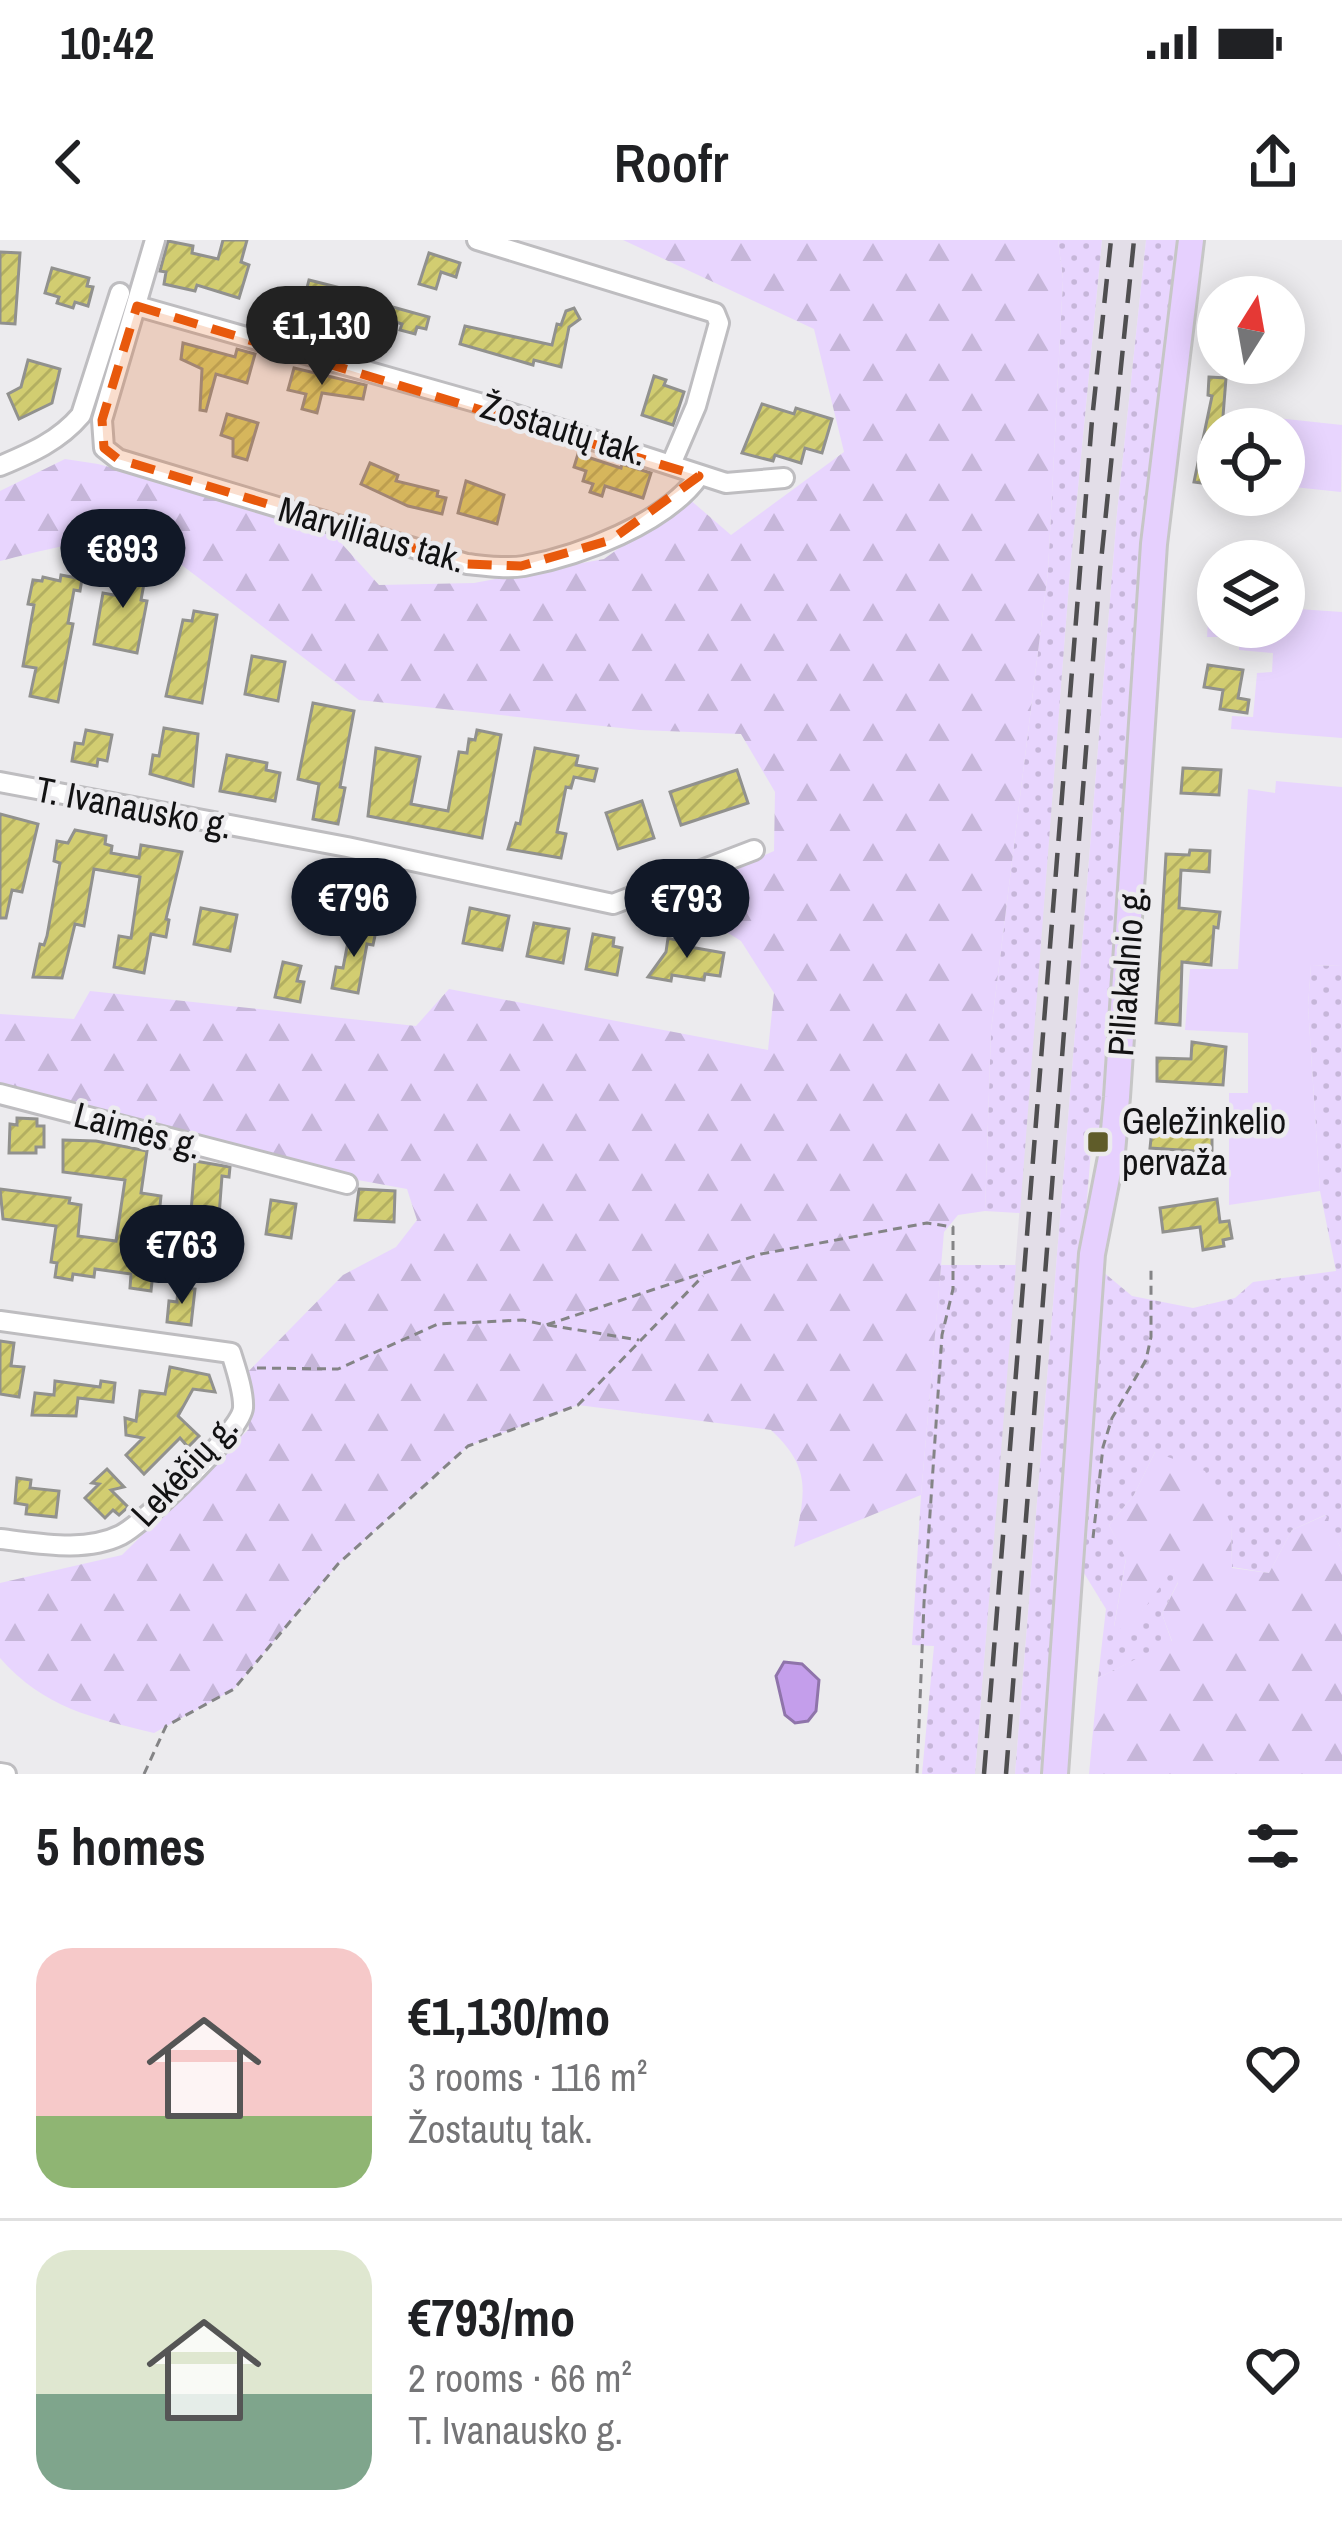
<!DOCTYPE html>
<meta charset="utf-8">
<style>
:root{--surface:#fff;--page:#f6f6f6;--text:#202124;--muted:#757577;--line:#e0e0e0;--accent:#111827}
body{margin:0;font-family:"Archivo Narrow",sans-serif;background:var(--page);color:var(--text);height:100vh;display:flex;flex-direction:column;font-size:45px;white-space:nowrap}
*{box-sizing:border-box;margin:0}
p{font-size:39px;color:var(--muted)}
.icon{flex:none;width:66px;height:66px;fill:none;stroke:currentColor;stroke-width:2;stroke-linecap:round;stroke-linejoin:round}
.map{position:relative;height:1534px;overflow:hidden}
.drawer{display:flex;flex-direction:column;background:var(--surface);flex:1}
.drawer>*{flex:none}
.needle{width:78px;rotate:11deg}
.controls{position:absolute;left:1197px;top:36px;display:grid;gap:24px}
.controls a{display:grid;place-items:center;width:108px;height:108px;border-radius:50%;background:var(--surface);box-shadow:0 6px 30px #0003;font-size:60px}
.price{position:absolute;translate:-50% -102px;padding:0 27px;border-radius:42px;background:var(--accent);color:#fff;font-size:39px;line-height:78px;filter:drop-shadow(0 3px 6px #0008)}
.price::after{content:'';position:absolute;left:50%;top:72px;width:36px;height:27px;margin-left:-18px;background:inherit;clip-path:polygon(0 0,100% 0,50% 100%)}
.price.current{background:#222;color:#fff}
ul{padding:0;list-style:none}
li{display:flex;align-items:center;gap:36px;height:300px;padding:0 36px}
li+li{border-top:3px solid var(--line)}
li span{display:grid;place-items:center;flex:none;width:336px;height:240px;border-radius:36px;color:#555}
li>.icon{margin-inline-start:auto}
span .icon{width:144px;height:144px;fill:#fffc;stroke-width:1}
li b{font-size:51px}
h2{display:flex;justify-content:space-between;align-items:center;height:144px;padding:0 36px;font-size:51px}
.status{display:flex;justify-content:space-between;align-items:center;height:84px;padding:0 60px;background:var(--surface);direction:ltr}
.status svg{height:33px;fill:currentColor}
header{display:flex;justify-content:space-between;align-items:center;height:156px;padding:0 36px;background:var(--surface);font-size:54px;font-weight:600}
.map>svg:first-child{display:block}
</style>
<div class="status"><b>10:42</b><svg viewBox="0 0 49 12"><path d="M0 12V9h3v3zM5 12V6h3v6zM10 12V3h3v9zM15 12V0h3v12zM26 1h20v11H26zM47 4h2v5h-2z"/></svg></div>
<header><svg class="icon" aria-label="back" viewBox="0 0 24 24"><path d="M15 5l-7 7 7 7"/></svg>Roofr<svg class="icon" aria-label="share" viewBox="0 0 24 24"><path d="M12 15V3M7 8l5-5 5 5M5 13v7h14v-7"/></svg></header>
<div class="map">
<svg width="1342" height="1534" viewBox="0 0 1342 1534">
<defs>
<pattern id="grass-dots" width="8" height="8" patternUnits="userSpaceOnUse" patternTransform="scale(3)"><rect width="8" height="8" fill="#e8d5fe"/><path d="M2 2h.1M6 6h.1" fill="none" stroke="#c6b6d9" stroke-width="1.8" stroke-linecap="round"/></pattern>
<pattern id="forest-firs" width="22" height="20" patternUnits="userSpaceOnUse" patternTransform="scale(3)"><rect width="22" height="20" fill="#e8d5fe"/><path d="M5 1l3.5 6h-7zM16 11l3.5 6h-7z" fill="#c6b6d9"/></pattern>
<pattern id="building-hatch" width="6" height="6" patternUnits="userSpaceOnUse" patternTransform="scale(3)"><rect width="6" height="6" fill="#d2cd71"/><path d="M-1 1l2-2M0 6l6-6M5 7l2-2" fill="none" stroke="#b3af61"/></pattern>
</defs>
<rect width="100%" height="100%" fill="#ecebee"/>
<!-- built -->
<polygon fill="#e3dee8" points="1102,0 1146,0 1117,273 1015,1534 975,1534 1070,331"/>
<!-- grass -->
<g fill="url(#grass-dots)">
<polygon points="1058,0 1102,0 1070,331 1020,973 985,971 991,791 1048,331 1063,39"/>
<polygon points="1146,0 1183,0 1150,224 1099,897 1092,898 1040,1534 1015,1534 1117,273"/>
<polygon points="1311,725 1342,726 1342,1311 1325,1275 1292,1290 1269,1333 1232,1327 1231,1284 1155,1212 1134,1255 1109,1285 1126,1318 1114,1386 1128,1390 1173,1328 1178,1342 1162,1374 1172,1402 1098,1438 1106,1369 1079,1325 1102,1031 1132,1056 1193,1068 1235,1058 1253,1042 1336,1031 1320,951 1308,766"/>
<polygon points="941,1025 1016,1025 975,1534 922,1534 934,1406 912,1405 921,1255"/>
</g>
<!-- forest -->
<g fill="url(#forest-firs)">
<path d="M623 0H1058L1063 39 1048 331 991 791 985 971 958 975 944 992 921 1255 794 1307C804 1254 814 1230 771 1190L578 1165 468 1206 338 1324 234 1449 154 1493C93 1478 44 1468 0 1418V1343L122 1315 249 1189 242 1138 343 1035 396 1007 417 980 407 949 336 936 0 844V774L74 779 90 751 416 786 449 749 768 810 774 753 741 701 669 656 774 611 775 552 741 494 640 490 359 460 158 307C99 293 58 307 0 321V251L65 219 98 224 324 284 379 345 474 343 604 319 688 258 731 295 844 212 814 89Z"/>
<polygon points="1155,1212 1205,1231 1231,1284 1232,1328 1269,1333 1292,1290 1326,1275 1342,1311 1342,1534 1089,1534 1098,1438 1172,1401 1162,1374 1178,1343 1173,1329 1128,1391 1114,1387 1126,1319 1109,1285 1134,1255"/>
</g>
<!-- garden -->
<g fill="#e8d5fe">
<polygon points="1240,174 1342,185 1341,252 1284,246 1284,189 1237,189"/>
<polygon points="1209,363 1218,364 1218,387 1284,387 1284,368 1342,372 1342,498 1231,489 1232,476 1253,477 1257,433 1272,432 1273,413 1239,410 1239,397 1207,397"/>
<polygon points="1276,541 1342,547 1342,726 1311,725 1308,766 1320,951 1229,965 1229,853 1248,853 1248,793 1185,790 1190,729 1238,729 1248,549 1275,553"/>
</g>
<!-- water -->
<polygon fill="#c49eeb" stroke="#8f74aa" stroke-width="3" points="784,1422 802,1424 819,1440 816,1471 808,1481 795,1483 785,1475 776,1436"/>
<!-- building -->
<g fill="url(#building-hatch)" stroke="#91918e" stroke-width="3">
<polygon points="223,0 247,0 241,22 249,25 239,58 197,45 195,51 164,44 166,32 160,31 168,1 193,6 192,13 218,19"/>
<polygon points="0,12 20,13 15,84 0,83"/>
<polygon points="429,13 460,23 456,37 441,32 436,49 419,44"/>
<polygon points="52,28 89,38 87,46 93,47 88,66 75,62 73,68 57,63 59,57 45,53"/>
<polygon points="309,40 349,50 340,82 301,71"/>
<polygon points="371,61 429,77 426,89 417,87 415,94 400,90 402,84 367,73"/>
<polygon points="574,68 580,79 569,87 561,127 534,120 533,125 460,104 465,86 552,105 557,84 561,85 566,71"/>
<polygon points="183,103 235,117 237,109 255,114 247,143 216,134 206,171 200,170 202,129 181,119"/>
<polygon points="28,120 60,129 52,163 19,179 8,154 21,147"/>
<polygon points="294,128 366,145 363,159 322,153 317,173 302,169 306,154 288,150"/>
<polygon points="654,136 666,140 664,145 684,152 673,185 642,175"/>
<polygon points="1209,137 1226,138 1222,189 1218,189 1216,245 1194,242 1212,156 1208,155"/>
<polygon points="762,164 794,174 796,168 832,179 822,213 805,208 801,223 775,215 773,221 742,213"/>
<polygon points="227,174 258,183 247,220 233,216 233,199 221,195"/>
<polygon points="578,214 621,228 622,224 651,233 643,258 605,246 602,256 590,252 593,244 583,241 586,231 574,227"/>
<polygon points="370,223 398,235 396,241 438,251 437,256 446,258 442,274 408,266 361,244"/>
<polygon points="466,241 504,255 497,284 458,273"/>
<polygon points="120,322 147,327 141,360 147,361 137,413 94,404 103,353 114,355"/>
<polygon points="61,335 82,339 80,351 74,350 68,383 73,384 58,462 30,456 36,428 23,426 34,365 28,364 33,340 42,341 43,337 60,341"/>
<polygon points="194,371 217,375 202,463 166,456 183,380 192,381"/>
<polygon points="252,416 285,422 278,461 245,454"/>
<polygon points="1208,425 1243,430 1238,458 1249,460 1247,473 1220,469 1223,450 1204,447"/>
<polygon points="313,463 354,471 340,547 345,548 338,584 313,579 319,544 298,539"/>
<polygon points="164,488 198,494 193,546 150,534 153,515 159,516"/>
<polygon points="86,490 112,495 107,521 98,519 97,526 72,521 75,503 83,504"/>
<polygon points="477,490 501,495 482,598 368,576 376,508 420,517 411,564 448,571 459,512 467,513 469,499 475,500"/>
<polygon points="535,508 578,516 576,525 597,529 594,541 574,537 571,548 566,547 557,592 566,594 561,618 508,609 516,583 520,584"/>
<polygon points="227,515 267,523 266,530 280,533 275,561 220,551"/>
<polygon points="1183,528 1221,530 1219,555 1181,553"/>
<polygon points="737,530 748,563 681,585 670,552"/>
<polygon points="642,561 654,598 618,609 606,573"/>
<polygon points="0,574 38,584 22,652 12,650 6,678 0,678"/>
<polygon points="75,590 106,596 105,604 112,606 111,613 139,618 141,605 182,612 166,679 169,680 166,697 151,694 144,733 114,727 119,696 131,698 140,637 94,629 84,686 75,684 62,738 33,737 40,704 44,705 47,696 60,623 54,621 57,601 68,603"/>
<polygon points="1190,610 1210,611 1209,632 1181,630 1179,668 1220,672 1218,688 1214,687 1211,725 1182,722 1180,785 1156,783 1166,614 1189,615"/>
<polygon points="201,668 237,675 230,711 194,704"/>
<polygon points="470,668 509,676 502,710 463,703"/>
<polygon points="534,683 569,689 563,723 527,716"/>
<polygon points="351,686 376,691 373,705 367,704 358,753 332,748 336,727 343,728"/>
<polygon points="678,691 692,694 690,707 724,713 720,736 705,734 704,740 672,735 671,741 648,737 666,712 668,698 676,700"/>
<polygon points="593,694 614,698 613,706 622,708 617,735 586,729"/>
<polygon points="283,722 301,726 297,741 304,742 300,762 275,757"/>
<polygon points="1192,802 1226,807 1223,845 1157,841 1157,818 1191,819"/>
<polygon points="17,878 37,879 37,886 44,886 44,907 36,907 36,913 9,913 10,884 17,885"/>
<polygon points="1153,879 1180,882 1179,895 1212,894 1212,919 1193,920 1193,911 1150,908"/>
<polygon points="63,900 96,901 147,911 141,953 161,956 151,1051 130,1048 131,1034 95,1029 94,1037 73,1034 72,1040 55,1037 57,1023 51,1022 56,986 3,979 0,949 70,958 69,963 81,965 78,996 116,1001 125,940 63,932"/>
<polygon points="195,921 230,927 229,937 222,936 219,976 224,977 220,1004 184,998 188,971 191,972"/>
<polygon points="359,949 395,951 394,982 355,980"/>
<polygon points="1217,959 1220,982 1229,981 1232,998 1223,1000 1224,1006 1203,1010 1200,987 1163,992 1160,968"/>
<polygon points="271,960 296,964 291,998 266,994"/>
<polygon points="178,1047 195,1049 191,1085 167,1082 169,1061 177,1062"/>
<polygon points="0,1101 14,1103 11,1126 24,1127 19,1157 0,1154"/>
<polygon points="170,1127 209,1135 215,1152 193,1149 178,1176 199,1196 188,1207 180,1198 144,1234 126,1215 143,1198 126,1195 125,1178 136,1181 140,1151 165,1154"/>
<polygon points="55,1141 100,1147 101,1141 115,1143 113,1162 78,1158 76,1176 32,1175 35,1153 54,1155"/>
<polygon points="107,1229 124,1247 111,1250 128,1267 119,1275 113,1270 105,1278 85,1258 99,1244 92,1243"/>
<polygon points="17,1238 31,1240 30,1248 59,1251 56,1277 26,1274 27,1265 15,1263"/>
</g>
<g fill="none" stroke-linecap="round" stroke-linejoin="round">
<defs>
<g id="minor">
<path d="M155 0 102 180 104 208 118 219 467 324C486 326 506 329 524 326 579 316 666 283 699 236"/>
<polyline points="477,0 715,73 719,83 696,166 672,222"/>
<polyline points="137,66 479,163 726,243 784,238"/>
<path d="M0 226C31 213 59 201 81 175L120 53"/>
<polyline points="0,542 347,607 613,664 754,610"/>
<polyline points="0,854 347,944"/>
<path d="M0 1081 231 1113C236 1129 244 1152 243 1168 241 1192 144 1283 121 1295 85 1313 37 1303 0 1299"/>
<polyline points="0,1533 6,1534"/>
</g>
<polyline id="major" points="1055,1534 1092,1014 1112,912 1117,857 1154,304 1191,0"/>
</defs>
<!-- minor casing -->
<use href="#minor" stroke="#bebdc0" stroke-width="24"/>
<!-- major casing -->
<use href="#major" stroke="#c6c6c6" stroke-width="30"/>
<!-- path -->
<g stroke="#848486" stroke-width="3" stroke-dasharray="9 6" stroke-linecap="butt">
<polyline points="548,1085 639,1100"/>
<polyline points="257,1128 338,1129 438,1084 523,1080 546,1085 761,1014 927,983 953,987 953,1049 942,1095 924,1363 917,1534"/>
<polyline points="1093,1298 1103,1207 1112,1178 1146,1120 1151,1097 1151,1029"/>
<polyline points="144,1534 166,1486 234,1449 338,1324 468,1206 578,1165 703,1036"/>
</g>
<!-- minor -->
<use href="#minor" stroke="#fff" stroke-width="18"/>
<!-- major -->
<use href="#major" stroke="#e6d0fe" stroke-width="24"/>
<!-- rail -->
<g stroke="#504f51" stroke-width="4.5" stroke-dasharray="24 12" stroke-linecap="butt">
<polyline points="984,1534 1092,180 1111,0"/>
<polyline points="1006,1534 1100,331 1134,0"/>
</g>
</g>
<!-- marked area -->
<path fill="#e8590c" fill-opacity="0.2" stroke="#e8590c" stroke-width="9" stroke-dasharray="24 15" stroke-linejoin="round" d="M137 66 699 236 611 300 521 326 467 324 118 219 104 208 102 180Z"/>
<!-- markers -->
<rect fill="#5f5c29" stroke="#ecebee" stroke-width="4.5" x="1086" y="890" width="24" height="24" rx="6"/>
<g text-anchor="middle" dominant-baseline="central" stroke-width="9" stroke-linejoin="round" paint-order="stroke">
<!-- street labels -->
<g font-size="36" fill="#121213" stroke="#ecebee">
<text transform="translate(564 189) rotate(17)">Žostautų tak.</text>
<text transform="translate(372 294) rotate(16)">Marviliaus tak.</text>
<text transform="translate(134 567) rotate(11)">T. Ivanausko g.</text>
<text transform="translate(1126 731) rotate(-86)">Piliakalnio g.</text>
<text transform="translate(138 890) rotate(15)">Laimės g.</text>
<text transform="translate(184 1230) rotate(-47)">Lekėčių g.</text>
</g>
<!-- poi labels -->
<g font-size="36" fill="#121213" stroke="#ecebee" text-anchor="start">
<text x="1122" y="881">Geležinkelio<tspan x="1122" dy="41">pervaža</tspan></text>
</g>
</g>
</svg>
<div class="controls">
<a><svg class="needle" viewBox="-14 -14 28 28"><path d="M0-13l5 13h-10z" fill="#e53935"/><path d="M0 13l5-13h-10z" fill="#757577"/></svg></a>
<a><svg class="icon" aria-label="locate" viewBox="0 0 24 24"><circle cx="12" cy="12" r="6"/><path d="M12 2v4M12 18v4M2 12h4M18 12h4"/></svg></a>
<a><svg class="icon" aria-label="layers" viewBox="0 0 24 24"><path d="M12 4l9 5-9 5-9-5zM3 14l9 5 9-5"/></svg></a>
</div>
<b class="price current" style="left:322px;top:148px">€1,130</b>
<b class="price" style="left:123px;top:371px">€893</b>
<b class="price" style="left:354px;top:720px">€796</b>
<b class="price" style="left:687px;top:721px">€793</b>
<b class="price" style="left:182px;top:1067px">€763</b>
</div>
<section class="drawer">
<h2>5 homes<svg class="icon" aria-label="filters" viewBox="0 0 24 24"><path d="M4 7h16M4 17h16"/><circle cx="9" cy="7" r="2"/><circle cx="15" cy="17" r="2"/></svg></h2>
<ul>
<li><span style="background:linear-gradient(#f6c9c9 70%,#8fb573 0)"><svg class="icon" aria-label="home" viewBox="0 0 24 24"><path d="M3 11l9-7 9 7M6 9v11h12V9"/></svg></span><div><b>€1,130/mo</b><p>3 rooms · 116 m²</p><p>Žostautų tak.</p></div><svg class="icon" aria-label="heart" viewBox="0 0 24 24"><path d="M12 20l-8-8c-3-5 5-10 8-4 3-6 11-1 8 4z"/></svg></li>
<li><span style="background:linear-gradient(#dfe7d0 60%,#7fa58c 0)"><svg class="icon" aria-label="home" viewBox="0 0 24 24"><path d="M3 11l9-7 9 7M6 9v11h12V9"/></svg></span><div><b>€793/mo</b><p>2 rooms · 66 m²</p><p>T. Ivanausko g.</p></div><svg class="icon" aria-label="heart" viewBox="0 0 24 24"><path d="M12 20l-8-8c-3-5 5-10 8-4 3-6 11-1 8 4z"/></svg></li>
</ul>
</section>
